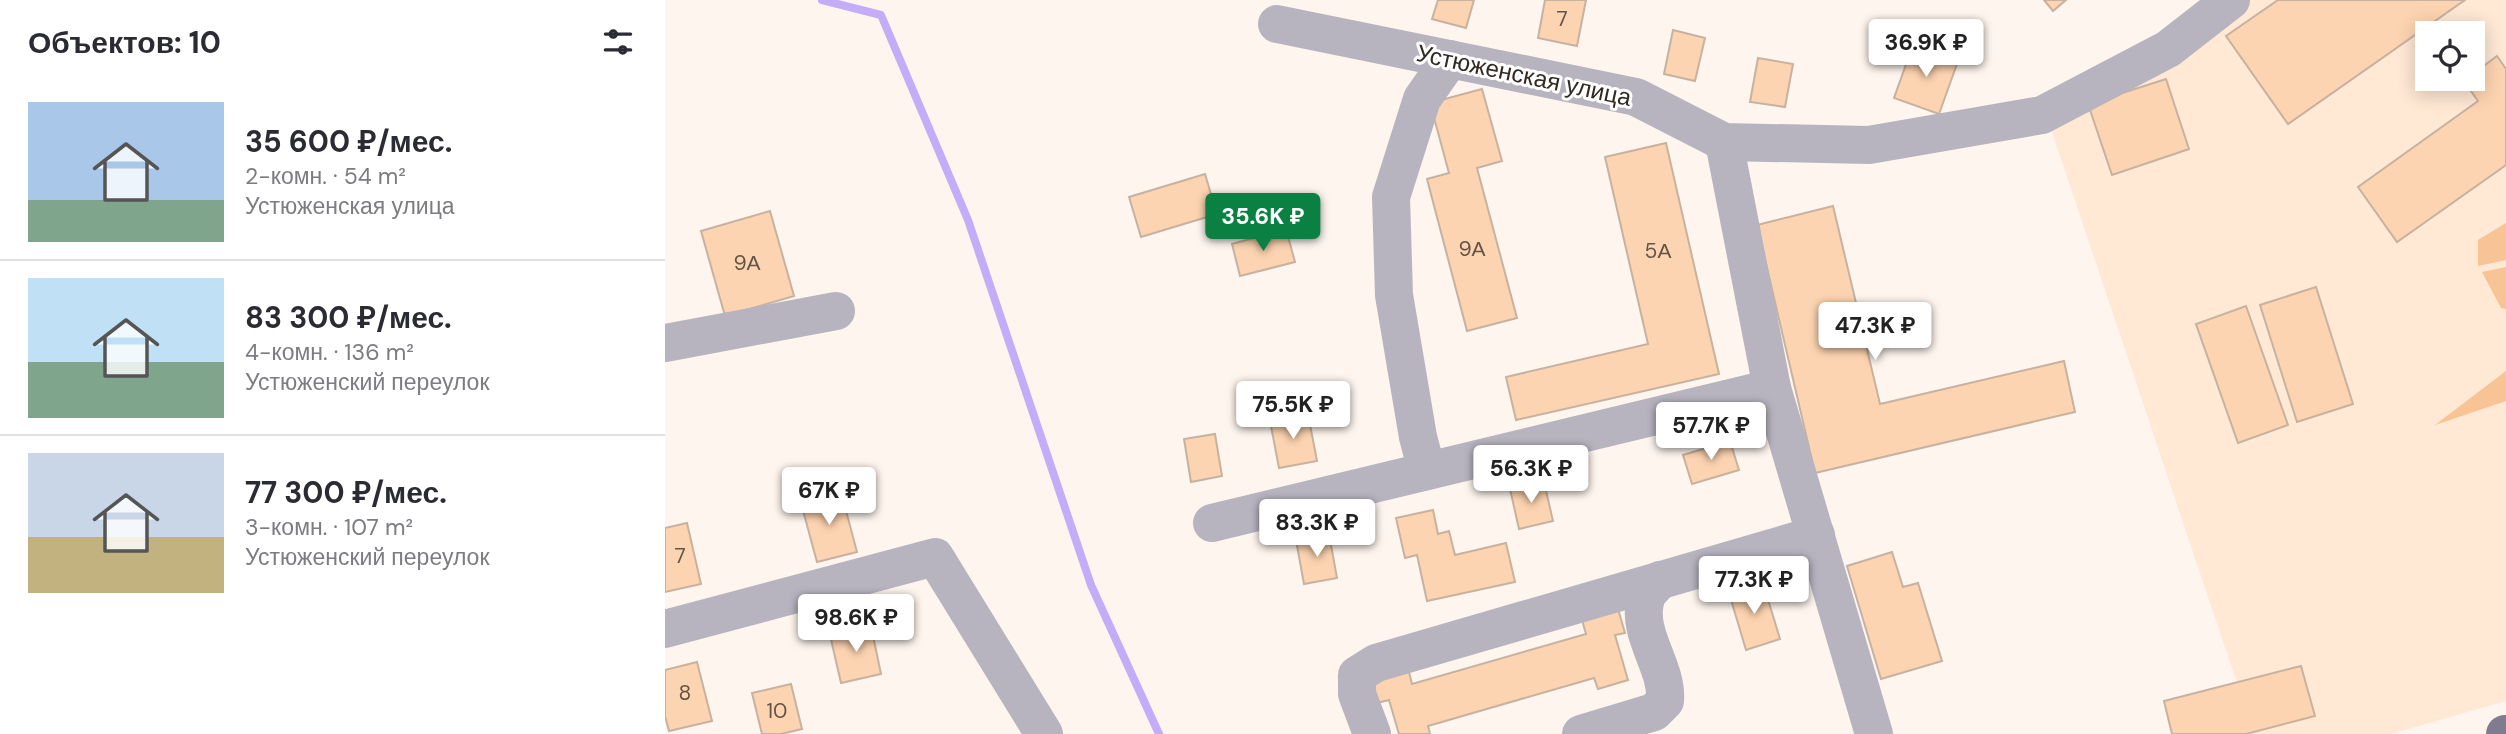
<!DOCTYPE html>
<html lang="ru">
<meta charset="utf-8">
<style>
:root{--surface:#fff;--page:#f7f7f7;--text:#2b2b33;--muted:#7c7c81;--line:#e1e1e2;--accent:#0b8043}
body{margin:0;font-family:"DM Sans",sans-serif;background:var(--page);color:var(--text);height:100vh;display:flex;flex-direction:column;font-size:26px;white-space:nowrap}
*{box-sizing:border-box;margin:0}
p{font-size:23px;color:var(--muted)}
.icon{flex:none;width:38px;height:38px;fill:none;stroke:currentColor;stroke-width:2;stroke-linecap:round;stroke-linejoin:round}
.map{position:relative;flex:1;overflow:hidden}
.drawer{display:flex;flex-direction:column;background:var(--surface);width:665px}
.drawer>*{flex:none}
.tools{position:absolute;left:1750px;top:21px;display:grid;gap:14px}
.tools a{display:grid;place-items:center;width:70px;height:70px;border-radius:0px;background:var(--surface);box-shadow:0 4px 18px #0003;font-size:35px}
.price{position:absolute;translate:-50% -60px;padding:0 16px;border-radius:7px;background:#fff;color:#222;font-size:23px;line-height:46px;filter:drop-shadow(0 2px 4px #0008)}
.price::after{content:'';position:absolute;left:50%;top:42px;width:21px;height:16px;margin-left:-10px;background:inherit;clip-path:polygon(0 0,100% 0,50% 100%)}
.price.on{background:var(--accent);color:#fff}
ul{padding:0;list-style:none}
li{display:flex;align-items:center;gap:21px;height:175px;padding:0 28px}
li+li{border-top:2px solid var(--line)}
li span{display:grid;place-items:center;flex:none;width:196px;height:140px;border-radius:0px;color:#555}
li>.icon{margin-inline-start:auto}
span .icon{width:84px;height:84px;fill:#fffc;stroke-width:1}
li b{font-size:30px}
h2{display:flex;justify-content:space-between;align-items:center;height:84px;padding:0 28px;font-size:30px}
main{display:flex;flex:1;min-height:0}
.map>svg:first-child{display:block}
</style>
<main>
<section class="drawer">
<h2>Объектов: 10<svg class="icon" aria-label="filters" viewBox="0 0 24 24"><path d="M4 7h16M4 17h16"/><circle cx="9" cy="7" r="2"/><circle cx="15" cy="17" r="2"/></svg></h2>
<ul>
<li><span style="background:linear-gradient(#a9c7e8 70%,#7fa58c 0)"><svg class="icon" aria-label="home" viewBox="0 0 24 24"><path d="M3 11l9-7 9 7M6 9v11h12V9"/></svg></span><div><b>35 600 ₽/мес.</b><p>2-комн. · 54 m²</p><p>Устюженская улица</p></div></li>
<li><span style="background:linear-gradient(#bfe0f5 60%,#7fa58c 0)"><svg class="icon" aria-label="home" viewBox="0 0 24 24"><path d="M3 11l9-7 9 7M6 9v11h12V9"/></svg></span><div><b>83 300 ₽/мес.</b><p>4-комн. · 136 m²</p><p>Устюженский переулок</p></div></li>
<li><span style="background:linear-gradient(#c9d6e8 60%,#c2b280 0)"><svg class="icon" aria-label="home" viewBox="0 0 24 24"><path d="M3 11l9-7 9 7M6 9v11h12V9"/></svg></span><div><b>77 300 ₽/мес.</b><p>3-комн. · 107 m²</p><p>Устюженский переулок</p></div></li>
</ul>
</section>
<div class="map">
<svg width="1841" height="734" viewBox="0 0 1841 734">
<rect width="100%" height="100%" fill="#fef5ee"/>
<!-- built -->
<path fill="#ffe8d4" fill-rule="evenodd" d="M1547 0H1841V701L1726 734H1589L1379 108ZM1762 33H1808V79H1762Z"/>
<!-- green -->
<g fill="#f8c395">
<polygon points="1841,223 1841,260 1813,266 1813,240"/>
<polygon points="1841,267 1841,309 1836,308 1817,272"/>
<polygon points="1841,371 1841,401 1770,425"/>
</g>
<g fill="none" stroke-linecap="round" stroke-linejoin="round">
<!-- stream -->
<polyline stroke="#c5acf8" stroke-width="8" points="157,0 216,15 303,220 426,585 494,734"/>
</g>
<!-- building -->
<g fill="#fdd4b1" stroke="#c7b2a0" stroke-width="2">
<polygon points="773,0 809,0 801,28 767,19"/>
<polygon points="880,0 921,0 912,46 873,38"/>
<polygon points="1379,0 1401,0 1388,11"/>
<polygon points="1613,0 1800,0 1623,124 1561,36"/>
<polygon points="1008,30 1040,38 1030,81 999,74"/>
<polygon points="1248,45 1293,61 1274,114 1229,98"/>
<polygon points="1832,56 1841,69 1841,165 1732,242 1693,187 1813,101 1798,80 1808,79 1808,74"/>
<polygon points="1093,58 1128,64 1120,107 1085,102"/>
<polygon points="1501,79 1524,149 1447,175 1423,104"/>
<polygon points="817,89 837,161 812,168 852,318 802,331 762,179 784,173 765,103"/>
<polygon points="1001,143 1054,374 851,420 841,377 983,344 940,157"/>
<polygon points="540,174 552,214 476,237 464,197"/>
<polygon points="1168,206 1215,404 1399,361 1410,412 1150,473 1092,225"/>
<polygon points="105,211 129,296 60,316 36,231"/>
<polygon points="621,229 630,262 575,276 567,244"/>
<polygon points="1651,287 1688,404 1632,422 1595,305"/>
<polygon points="1581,306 1623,425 1573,443 1531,324"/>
<polygon points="643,414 652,461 614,468 605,421"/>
<polygon points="550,434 557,476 526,482 519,439"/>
<polygon points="1065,441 1074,470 1027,484 1018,455"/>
<polygon points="879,482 888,521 854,529 845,489"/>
<polygon points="176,492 192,552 152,562 136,503"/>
<polygon points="768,510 773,534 784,531 790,555 841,543 850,582 762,601 752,555 740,558 731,518"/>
<polygon points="22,523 36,584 0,592 0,528"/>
<polygon points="664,534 672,578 639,584 631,540"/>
<polygon points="1227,552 1238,587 1253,583 1277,661 1216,679 1182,566"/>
<polygon points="1098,583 1115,639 1081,650 1064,593"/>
<polygon points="953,609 960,633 950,635 963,680 933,689 929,678 763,726 765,734 734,734 724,700 712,703 706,683 744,672 747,684 921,634 917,620"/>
<polygon points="206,626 216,674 176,683 165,635"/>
<polygon points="32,662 47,721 4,731 0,716 0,670"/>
<polygon points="1636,666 1650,716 1581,734 1507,734 1499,701"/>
<polygon points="126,684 137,729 116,734 97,734 87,693"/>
</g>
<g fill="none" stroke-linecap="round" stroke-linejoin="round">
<!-- minor -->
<g stroke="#b7b3bf" stroke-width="38">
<polyline points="612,24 971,97 1059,142 1204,145 1377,115 1503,49 1566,0"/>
<polyline points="1059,142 1107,388 1209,734"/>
<polyline points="0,343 171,311"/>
<polyline points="762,471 753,437 729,295 726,197 757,99 785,59"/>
<polyline points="547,523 1107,388"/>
<polyline points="0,629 270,557 379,734"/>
<polyline points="707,734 692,694 692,675 711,663 1151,535"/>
<path d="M916 734 989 712 1000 701C1003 666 970 634 981 598 983 592 990 586 995 580"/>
</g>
<!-- major -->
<polyline stroke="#817b8f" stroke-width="38" points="1840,734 1841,734"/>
</g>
<g text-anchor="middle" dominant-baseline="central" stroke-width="6" stroke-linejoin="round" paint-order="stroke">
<!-- number labels -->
<g font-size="21" fill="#655446">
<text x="897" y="19">7</text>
<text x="807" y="249">9А</text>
<text x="993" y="251">5А</text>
<text x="82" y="263">9А</text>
<text x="15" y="556">7</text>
<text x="20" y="693">8</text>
<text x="112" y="711">10</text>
</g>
<!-- street labels -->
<g font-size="24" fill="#322922" stroke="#fff">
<text transform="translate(859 75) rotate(12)">Устюженская улица</text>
</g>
</g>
</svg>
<div class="tools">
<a><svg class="icon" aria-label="locate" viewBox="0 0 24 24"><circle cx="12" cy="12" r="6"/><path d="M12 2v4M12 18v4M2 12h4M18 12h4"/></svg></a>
</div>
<b class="price" style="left:1261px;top:79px">36.9K ₽</b>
<b class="price on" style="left:598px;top:253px">35.6K ₽</b>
<b class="price" style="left:1210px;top:362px">47.3K ₽</b>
<b class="price" style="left:628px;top:441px">75.5K ₽</b>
<b class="price" style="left:1046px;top:462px">57.7K ₽</b>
<b class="price" style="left:866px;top:505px">56.3K ₽</b>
<b class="price" style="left:164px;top:527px">67K ₽</b>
<b class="price" style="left:652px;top:559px">83.3K ₽</b>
<b class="price" style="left:1089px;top:616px">77.3K ₽</b>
<b class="price" style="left:191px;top:654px">98.6K ₽</b>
</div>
</main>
